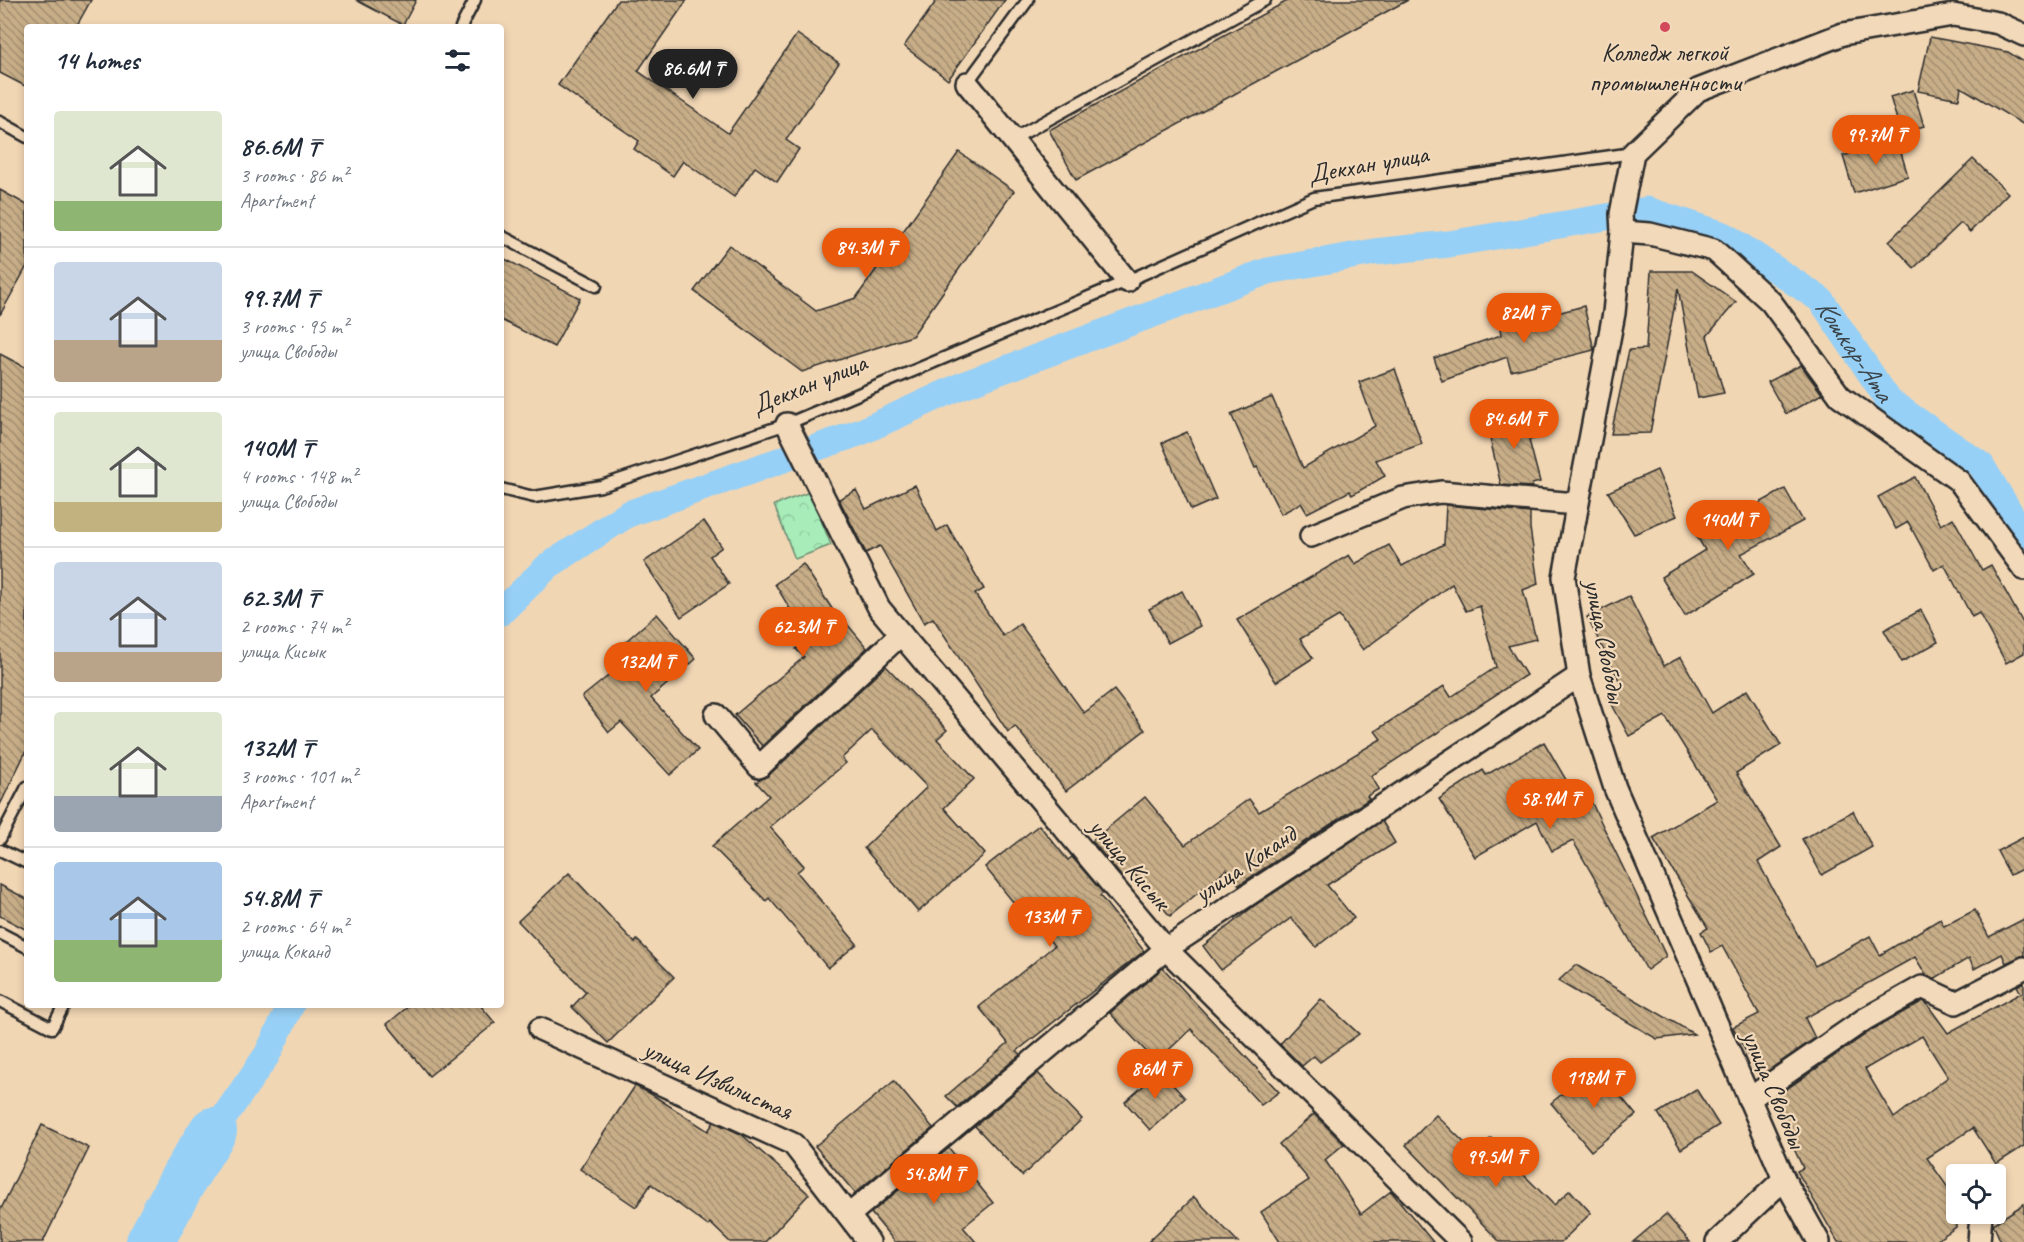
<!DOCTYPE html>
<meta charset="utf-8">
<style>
:root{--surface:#fff;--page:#f2f2f3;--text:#1f2937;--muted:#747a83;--line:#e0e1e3;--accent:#ea580c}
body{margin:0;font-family:Caveat,sans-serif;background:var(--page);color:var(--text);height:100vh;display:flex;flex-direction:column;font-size:22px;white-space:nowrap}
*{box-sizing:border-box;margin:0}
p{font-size:20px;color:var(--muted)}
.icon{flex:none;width:33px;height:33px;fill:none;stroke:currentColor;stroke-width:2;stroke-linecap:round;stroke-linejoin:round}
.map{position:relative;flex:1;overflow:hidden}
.details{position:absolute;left:24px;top:24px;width:480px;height:984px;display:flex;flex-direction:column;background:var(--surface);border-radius:6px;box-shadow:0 3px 9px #0003}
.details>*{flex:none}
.fabs{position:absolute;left:1946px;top:1164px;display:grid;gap:12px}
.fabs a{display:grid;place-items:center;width:60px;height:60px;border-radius:6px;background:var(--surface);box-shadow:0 3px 9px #0003;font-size:30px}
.price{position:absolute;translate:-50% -51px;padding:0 14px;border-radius:21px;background:var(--accent);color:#fff;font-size:20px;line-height:39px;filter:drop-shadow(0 2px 3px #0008)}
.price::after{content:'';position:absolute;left:50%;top:36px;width:18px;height:14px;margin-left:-9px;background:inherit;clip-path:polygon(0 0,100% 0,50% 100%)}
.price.on{background:#222;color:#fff}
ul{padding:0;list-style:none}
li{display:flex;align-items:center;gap:18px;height:150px;padding:0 30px}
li+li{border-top:2px solid var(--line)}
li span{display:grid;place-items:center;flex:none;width:168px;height:120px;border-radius:6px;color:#555}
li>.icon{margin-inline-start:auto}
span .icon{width:72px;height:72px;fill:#fffc;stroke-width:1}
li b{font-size:26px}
h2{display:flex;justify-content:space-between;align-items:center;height:72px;padding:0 30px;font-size:26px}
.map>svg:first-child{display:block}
</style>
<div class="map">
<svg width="2024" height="1242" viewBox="0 0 2024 1242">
<defs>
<pattern id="park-crowns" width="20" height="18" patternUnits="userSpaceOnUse" patternTransform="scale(1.5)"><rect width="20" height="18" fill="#a8edb9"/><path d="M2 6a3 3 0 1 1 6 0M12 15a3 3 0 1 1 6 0" fill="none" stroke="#91cb9f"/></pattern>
<pattern id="building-back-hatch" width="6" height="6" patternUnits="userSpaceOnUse" patternTransform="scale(1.5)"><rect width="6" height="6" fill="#c8ae88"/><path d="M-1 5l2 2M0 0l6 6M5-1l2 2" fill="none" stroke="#a38e6f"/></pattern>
</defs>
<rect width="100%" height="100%" fill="#f1d6b4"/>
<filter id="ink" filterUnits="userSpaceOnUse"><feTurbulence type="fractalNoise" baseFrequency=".0167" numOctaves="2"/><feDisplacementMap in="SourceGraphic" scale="12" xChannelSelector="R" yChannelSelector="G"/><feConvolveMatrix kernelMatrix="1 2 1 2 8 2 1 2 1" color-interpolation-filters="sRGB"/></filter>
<g filter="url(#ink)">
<!-- park -->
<polygon fill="url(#park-crowns)" stroke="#6a8c72" stroke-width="1.5" points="810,492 831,545 795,559 774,505"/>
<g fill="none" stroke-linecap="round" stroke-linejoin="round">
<!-- canal -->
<g stroke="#97d0f6" stroke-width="27">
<path id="s1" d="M501 612 548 566 628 514 861 432 963 385 1268 271 1374 252 1449 244 1647 210 1724 235 1821 300 1889 401 1981 465 2024 536"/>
<polyline points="213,1133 267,1055 291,1005"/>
</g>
<!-- river -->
<polyline stroke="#97d0f6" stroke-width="48" points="150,1242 185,1176 213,1131"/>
</g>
<!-- building -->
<g fill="url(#building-back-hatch)" stroke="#2b2b2b" stroke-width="1.5" fill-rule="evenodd">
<polygon points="0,0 91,0 76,27 27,27 27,87 0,73"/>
<polygon points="356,0 416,0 403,25"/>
<polygon points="618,0 687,0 638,71 728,133 797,34 839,63 786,140 799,149 777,182 755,167 734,197 683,161 673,176 634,149 639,141 558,85"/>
<polygon points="937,0 1005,0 948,80 904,46"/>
<polygon points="1289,0 1408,0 1076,180 1049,130"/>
<polygon points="1930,37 2008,52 2024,62 2024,125 1961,87 1959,99 1918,91"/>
<polygon points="1913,90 1924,126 1901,133 1890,97"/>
<polygon points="1897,139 1908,176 1854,193 1843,156"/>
<polygon points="959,152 1014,191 912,336 802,372 694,291 729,245 816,311 856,298"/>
<polygon points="1973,159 2008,193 1970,232 1961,223 1914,268 1889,241"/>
<polygon points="0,190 27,205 27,266 0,315"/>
<polygon points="501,257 580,298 554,347 501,320"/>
<polygon points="1651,271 1692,271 1736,302 1707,336 1724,393 1698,398 1678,288 1650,433 1611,434 1629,350 1646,349"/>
<polygon points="1584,306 1594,350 1511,371 1507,357 1442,381 1434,358 1501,335 1500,328"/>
<polygon points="0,354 27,368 27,749 0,805"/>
<polygon points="1801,365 1822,394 1786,414 1768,382"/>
<polygon points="1395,369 1422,444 1376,460 1385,476 1352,495 1350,491 1307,513 1301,503 1281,514 1257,467 1255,468 1231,414 1272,397 1303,468 1375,426 1359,382"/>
<polygon points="1529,412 1535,439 1529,440 1540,482 1532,484 1532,487 1501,485 1486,422"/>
<polygon points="1187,432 1216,499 1191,510 1162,443"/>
<polygon points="1657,470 1677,516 1634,534 1608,492"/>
<polygon points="1915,477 1941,525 1953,518 1982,570 1991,565 2024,625 2024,653 2006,663 1979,613 1972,617 1944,564 1934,570 1908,522 1896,529 1878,497"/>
<polygon points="915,485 937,531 947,525 984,589 975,594 1003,636 1020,624 1084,713 1114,690 1145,730 1066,791 1015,726 1008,732 933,618 924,623 880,546 866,553 839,499 856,490 866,509"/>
<polygon points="1785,489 1803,521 1741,554 1754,574 1685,616 1661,577 1705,550 1692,528 1716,513 1723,523"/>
<polygon points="1446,505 1530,513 1530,528 1538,584 1523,590 1536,639 1508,646 1526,675 1371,776 1379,789 1367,796 1369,799 1239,885 1227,869 1170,916 1131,870 1122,877 1092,841 1145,797 1185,845 1249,799 1259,812 1381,739 1375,731 1444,686 1451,697 1496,667 1480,606 1466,611 1452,584 1363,650 1339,616 1300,639 1313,658 1276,682 1237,620 1349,555 1355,564 1389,545 1402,566 1444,544"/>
<polygon points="704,521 722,547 710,556 729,584 681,617 644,562"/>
<polygon points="803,564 836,615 838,613 867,648 762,746 735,715 804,657 796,649 808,639 775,584"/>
<polygon points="1182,591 1200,626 1168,643 1149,609"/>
<polygon points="1629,596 1664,666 1681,657 1712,713 1747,690 1781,745 1736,773 1781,847 1758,862 1815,966 1870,936 1880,955 1940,919 1944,926 1975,910 1989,937 2024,919 2024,955 2006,963 2002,954 1974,969 1969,958 1934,979 1926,975 1915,957 1805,1018 1815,1038 1759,1077 1733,1027 1759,1014 1722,946 1711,952 1701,932 1708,928 1653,838 1717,800 1665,716 1629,736 1608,697 1623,688 1587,617"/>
<polygon points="1921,610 1938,642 1902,662 1884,630"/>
<polygon points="657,614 696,659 651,698 698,750 670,775 621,722 609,732 582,697 628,660 618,648"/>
<polygon points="886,666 947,730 937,739 974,779 944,808 985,854 918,912 864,848 927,787 872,730 842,758 846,763 770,827 804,866 797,872 857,944 828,968 769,898 766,901 712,846 769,796 756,782 768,776"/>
<polygon points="1544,742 1573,792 1584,787 1666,956 1647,970 1573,841 1552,851 1537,821 1475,857 1439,799 1483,770 1486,775"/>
<polygon points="1853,811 1872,847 1822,875 1802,839"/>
<polygon points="1382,821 1395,843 1327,885 1354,918 1316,947 1291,918 1221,970 1203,946 1254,906"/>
<polygon points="1039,825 1068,860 1072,857 1103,893 1100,896 1144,951 1017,1051 1021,1054 957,1107 946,1096 1008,1043 979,1007 1054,946 1029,914 1025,917 985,867"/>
<polygon points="2024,837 2024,868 2010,875 1997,851"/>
<polygon points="569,873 635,943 637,940 674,977 608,1043 572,1007 586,992 518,921"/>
<polygon points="0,885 27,899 27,930 0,916"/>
<polygon points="1576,965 1694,1034 1657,1039 1558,981"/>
<polygon points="1163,968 1187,994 1279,1092 1261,1105 1191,1029 1156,1062 1110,1013"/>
<path d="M2024 982V1146L1996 1164 1973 1128 1927 1158 1956 1199V1227L1934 1242H1838L1797 1171 1803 1168 1771 1100 1872 1030 1923 1001 1927 1004 1948 1033 2021 993 2017 986ZM1922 1036 1948 1077 1894 1118 1865 1069Z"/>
<polygon points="1321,999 1359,1034 1320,1062 1314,1056 1302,1066 1280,1044"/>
<polygon points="410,1005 480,1005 495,1023 429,1076 387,1024"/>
<polygon points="1596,1066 1636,1115 1591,1151 1551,1103"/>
<polygon points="1160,1071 1185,1098 1150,1130 1125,1102"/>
<polygon points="1038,1073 1082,1119 1022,1176 975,1126"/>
<polygon points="894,1081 933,1128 855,1193 815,1146"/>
<polygon points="635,1086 651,1094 708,1131 714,1122 741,1134 809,1194 765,1242 730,1242 710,1223 708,1226 651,1184 636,1207 580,1169"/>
<polygon points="1696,1089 1719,1125 1681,1149 1658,1113"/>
<polygon points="1314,1114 1344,1144 1325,1160 1361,1214 1391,1191 1433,1242 1280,1242 1261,1212 1309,1180 1279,1144"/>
<polygon points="1436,1115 1476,1154 1491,1138 1513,1160 1511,1162 1554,1205 1570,1190 1591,1213 1561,1242 1500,1242 1406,1145"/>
<polygon points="42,1125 89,1148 43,1242 0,1242 0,1211"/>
<polygon points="949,1148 993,1203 963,1227 976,1242 895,1242 871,1213"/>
<polygon points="1194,1197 1238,1242 1148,1242"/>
<polygon points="2024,1204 2024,1242 2001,1242 1993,1224"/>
<polygon points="1666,1214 1690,1242 1633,1242"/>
</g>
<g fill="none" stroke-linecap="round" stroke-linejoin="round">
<defs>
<g id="service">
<polyline points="461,27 475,0"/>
<polyline points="967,83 1028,0"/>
<polyline points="0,122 27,137"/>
<polyline points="1013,139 1265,0"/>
<polyline points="501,236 596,286"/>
<polyline points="501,489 534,497 601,486 787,424 1127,281 1314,198 1633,153"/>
<polyline points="0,839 27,787"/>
<polyline points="0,850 27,863"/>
<polyline points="0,933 27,947"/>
<polyline points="0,1001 52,1028 64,1005"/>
</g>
<g id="minor">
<polyline points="967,83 1127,281"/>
<polyline points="1622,232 1650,234 1714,250 1771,302 1840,396 1959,481 2024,569"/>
<polyline points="787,424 879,608 1166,949 1461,1242"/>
<polyline points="1311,536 1403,498 1441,492 1576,504 1575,518"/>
<polyline points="716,715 759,767 901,634"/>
<polyline points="540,1029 793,1144 869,1242"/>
<polyline points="1749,1099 1865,1019 1922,987 1956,1003 2024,968"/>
<polyline points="849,1215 1166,949 1579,676"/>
<polyline points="1717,1242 1784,1179"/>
<polyline points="1819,1242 1784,1179 1615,788 1579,676 1564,577 1614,313 1622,232 1621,214 1633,153 1698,90 1843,34 1953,15 1998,23 2024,35"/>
<polyline points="1979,1242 1981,1214"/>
</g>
</defs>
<!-- service casing -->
<use href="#service" stroke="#2b2b2b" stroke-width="15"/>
<!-- minor casing -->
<use href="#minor" stroke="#2b2b2b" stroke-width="26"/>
<!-- service -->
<use href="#service" stroke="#f2d9ba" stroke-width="10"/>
<!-- minor -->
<use href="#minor" stroke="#f2d9ba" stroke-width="21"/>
</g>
</g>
<!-- markers -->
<circle fill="#d1495b" stroke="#f2d9ba" stroke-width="2" cx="1665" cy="27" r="6"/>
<g text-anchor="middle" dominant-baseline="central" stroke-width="4.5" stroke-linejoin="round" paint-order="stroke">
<!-- poi labels -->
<g font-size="26" fill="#2b2b2b" stroke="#f2d9ba">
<text x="1665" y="52">Колледж легкой<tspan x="1665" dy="30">промышленности</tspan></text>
</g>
<!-- street labels -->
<g font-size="26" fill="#2b2b2b" stroke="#f2d9ba">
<text transform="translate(1368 164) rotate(-10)">Декхан улица</text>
<text transform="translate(809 384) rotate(-22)">Декхан улица</text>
<text transform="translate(1605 641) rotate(79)">улица Свободы</text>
<text transform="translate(1130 864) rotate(50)">улица Кисык</text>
<text transform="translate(1245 864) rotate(-34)">улица Коканд</text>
<text transform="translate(718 1080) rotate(24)">улица Извилистая</text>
<text transform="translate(1774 1089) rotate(67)">улица Свободы</text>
</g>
<!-- water labels -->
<g font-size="27" font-style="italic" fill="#3b4449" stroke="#f2d9ba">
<text stroke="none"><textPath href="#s1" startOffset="1488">Кошкар-Ата</textPath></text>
</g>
</g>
</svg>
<div class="fabs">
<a><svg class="icon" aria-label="locate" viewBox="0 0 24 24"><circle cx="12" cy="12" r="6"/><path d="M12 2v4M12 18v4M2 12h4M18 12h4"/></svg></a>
</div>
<b class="price on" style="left:693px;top:100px">86.6M ₸</b>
<b class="price" style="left:1876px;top:166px">99.7M ₸</b>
<b class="price" style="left:866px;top:279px">84.3M ₸</b>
<b class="price" style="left:1524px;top:344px">82M ₸</b>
<b class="price" style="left:1514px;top:450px">84.6M ₸</b>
<b class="price" style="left:1728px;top:551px">140M ₸</b>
<b class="price" style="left:803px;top:658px">62.3M ₸</b>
<b class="price" style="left:646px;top:693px">132M ₸</b>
<b class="price" style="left:1550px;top:830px">58.9M ₸</b>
<b class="price" style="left:1050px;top:948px">133M ₸</b>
<b class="price" style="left:1155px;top:1100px">86M ₸</b>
<b class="price" style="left:1594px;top:1109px">118M ₸</b>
<b class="price" style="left:1496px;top:1188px">99.5M ₸</b>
<b class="price" style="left:934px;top:1205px">54.8M ₸</b>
<section class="details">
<h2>14 homes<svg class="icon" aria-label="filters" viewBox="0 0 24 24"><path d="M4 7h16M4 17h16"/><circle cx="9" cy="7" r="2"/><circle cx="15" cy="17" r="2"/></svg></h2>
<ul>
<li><span style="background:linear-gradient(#dfe7d0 75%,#8fb573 0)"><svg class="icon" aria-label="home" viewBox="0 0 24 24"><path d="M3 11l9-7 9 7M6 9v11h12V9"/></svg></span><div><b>86.6M ₸</b><p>3 rooms · 86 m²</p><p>Apartment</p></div></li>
<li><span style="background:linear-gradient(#c9d6e8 65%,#b9a48a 0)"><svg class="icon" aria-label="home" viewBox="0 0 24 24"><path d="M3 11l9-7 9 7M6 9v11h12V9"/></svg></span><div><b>99.7M ₸</b><p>3 rooms · 95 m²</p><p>улица Свободы</p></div></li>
<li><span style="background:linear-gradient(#dfe7d0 75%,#c2b280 0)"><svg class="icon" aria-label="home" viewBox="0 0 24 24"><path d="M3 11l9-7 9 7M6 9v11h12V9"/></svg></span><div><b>140M ₸</b><p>4 rooms · 148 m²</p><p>улица Свободы</p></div></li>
<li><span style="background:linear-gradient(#c9d6e8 75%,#b9a48a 0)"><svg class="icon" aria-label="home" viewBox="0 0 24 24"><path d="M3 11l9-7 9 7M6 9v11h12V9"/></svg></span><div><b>62.3M ₸</b><p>2 rooms · 74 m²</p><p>улица Кисык</p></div></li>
<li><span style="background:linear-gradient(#dfe7d0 70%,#9aa5b1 0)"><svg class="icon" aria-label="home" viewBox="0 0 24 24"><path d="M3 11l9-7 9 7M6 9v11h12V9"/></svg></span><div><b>132M ₸</b><p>3 rooms · 101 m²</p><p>Apartment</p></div></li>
<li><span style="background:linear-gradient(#a9c7e8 65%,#8fb573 0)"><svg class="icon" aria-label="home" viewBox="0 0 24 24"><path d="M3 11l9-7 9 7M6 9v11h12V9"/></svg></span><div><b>54.8M ₸</b><p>2 rooms · 64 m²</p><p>улица Коканд</p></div></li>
</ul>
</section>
</div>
